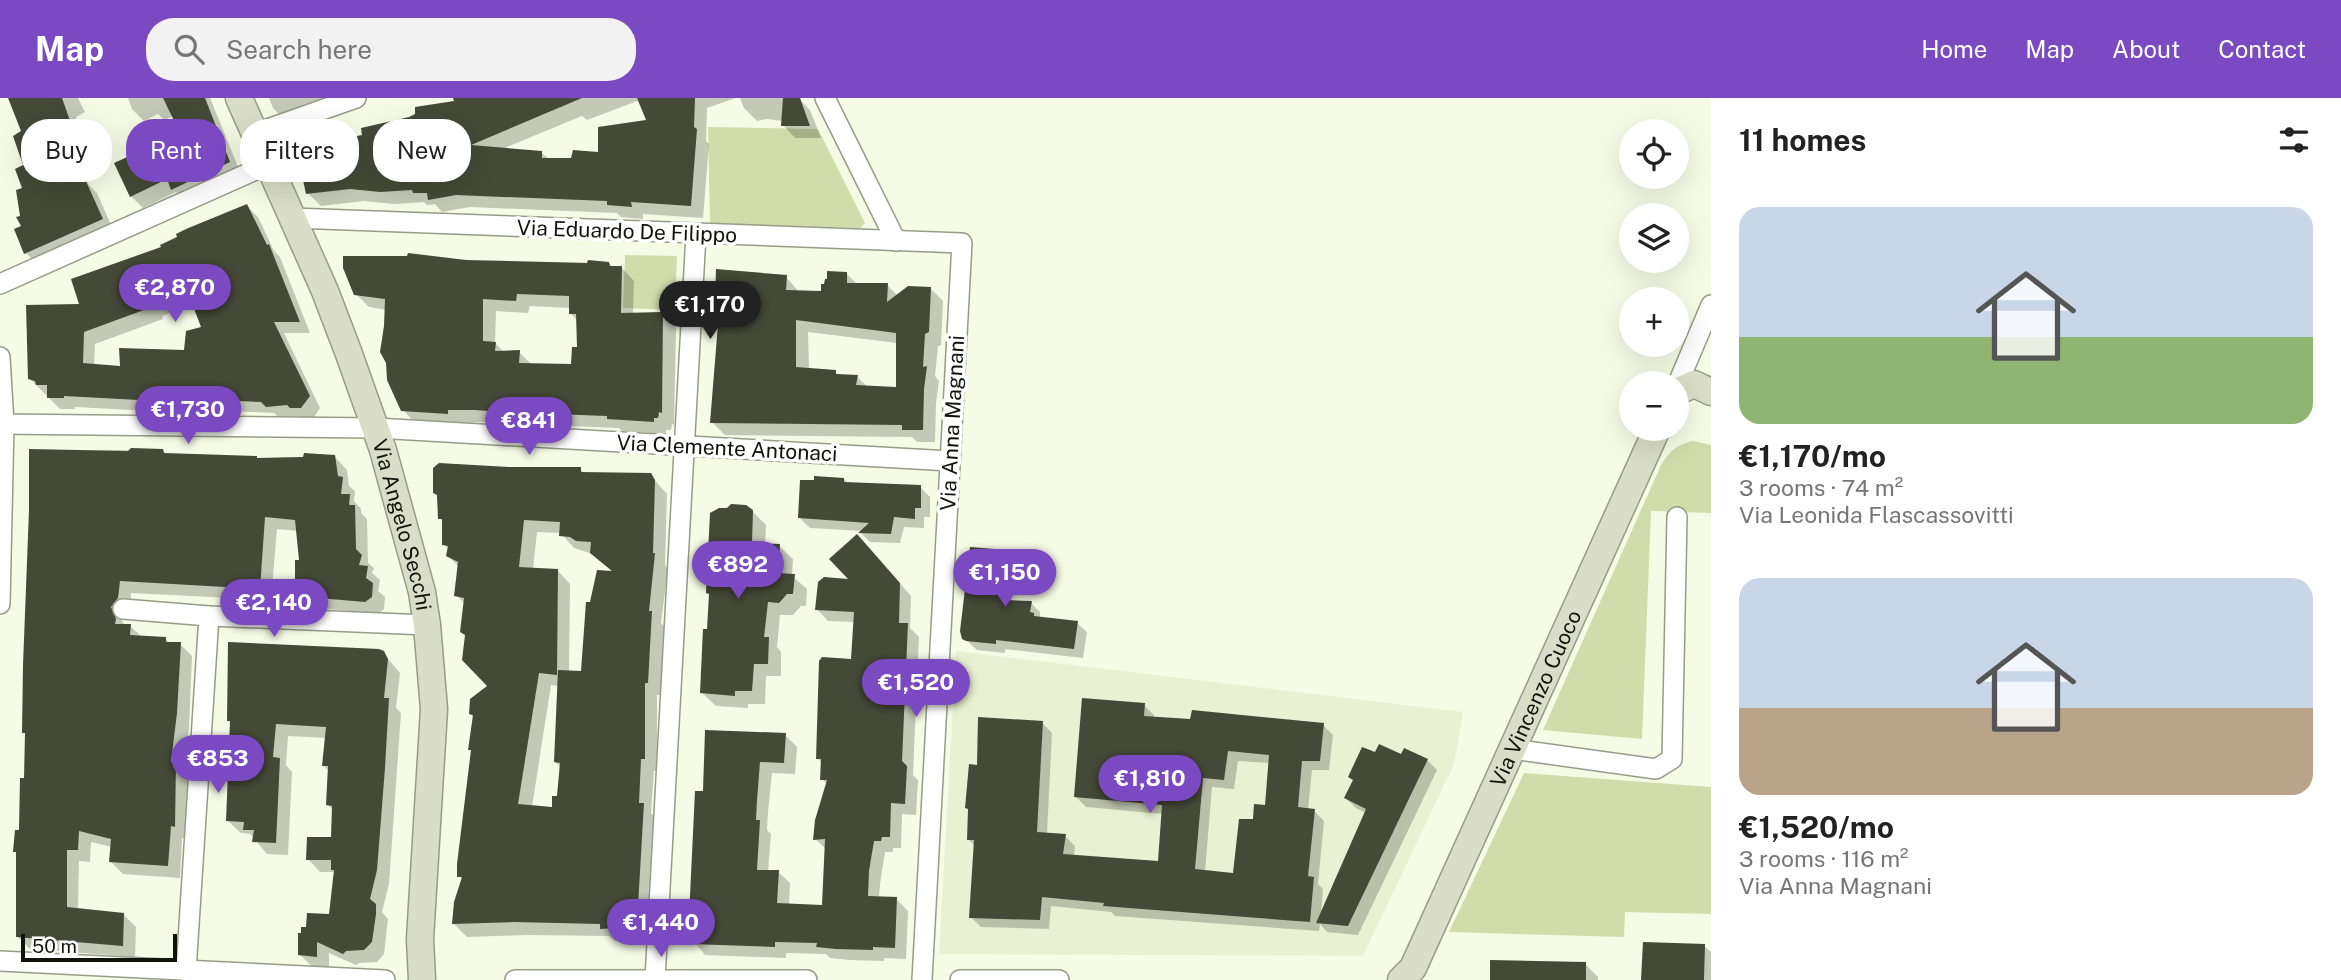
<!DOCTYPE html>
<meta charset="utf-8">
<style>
:root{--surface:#fff;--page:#f2f2f2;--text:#222;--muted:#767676;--accent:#7b49c1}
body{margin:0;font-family:"Public Sans",sans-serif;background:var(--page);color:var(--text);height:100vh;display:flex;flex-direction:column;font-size:26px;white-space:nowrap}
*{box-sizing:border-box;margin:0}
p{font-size:23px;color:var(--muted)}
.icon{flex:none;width:38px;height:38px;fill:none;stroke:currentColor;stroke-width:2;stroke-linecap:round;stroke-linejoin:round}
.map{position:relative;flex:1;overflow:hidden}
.sheet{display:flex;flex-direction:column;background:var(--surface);width:630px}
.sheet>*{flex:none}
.hud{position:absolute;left:21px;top:21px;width:665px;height:63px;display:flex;gap:14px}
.tools{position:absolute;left:1619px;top:21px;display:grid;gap:14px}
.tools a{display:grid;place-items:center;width:70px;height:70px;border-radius:50%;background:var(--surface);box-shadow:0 7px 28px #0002;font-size:35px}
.scale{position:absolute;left:21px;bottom:18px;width:156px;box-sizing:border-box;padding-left:7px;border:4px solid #12140c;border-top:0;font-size:19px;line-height:24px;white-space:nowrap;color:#12140c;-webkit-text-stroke:5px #fff;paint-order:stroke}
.price{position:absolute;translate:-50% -60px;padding:0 16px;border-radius:24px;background:var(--accent);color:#fff;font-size:23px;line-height:46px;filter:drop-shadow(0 2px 4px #0008)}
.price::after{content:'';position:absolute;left:50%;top:42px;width:21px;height:16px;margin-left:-10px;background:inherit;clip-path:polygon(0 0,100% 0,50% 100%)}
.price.on{background:#222;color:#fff}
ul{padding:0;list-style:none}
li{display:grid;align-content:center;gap:14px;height:371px;padding:0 28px}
li span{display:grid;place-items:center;height:217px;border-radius:21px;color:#555}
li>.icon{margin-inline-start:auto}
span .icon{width:126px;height:126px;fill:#fffc;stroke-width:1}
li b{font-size:30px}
h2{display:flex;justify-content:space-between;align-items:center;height:84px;padding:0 28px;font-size:30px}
.chip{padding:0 24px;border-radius:28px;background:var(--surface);box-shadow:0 7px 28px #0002;font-size:24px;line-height:63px}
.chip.on{background:var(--accent);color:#fff}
header{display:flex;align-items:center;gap:42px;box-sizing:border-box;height:98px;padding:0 35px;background:var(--accent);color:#fff}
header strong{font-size:33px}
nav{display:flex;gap:38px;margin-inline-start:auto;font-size:24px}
.search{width:490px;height:63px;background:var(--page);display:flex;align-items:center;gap:18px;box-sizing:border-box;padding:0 24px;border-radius:28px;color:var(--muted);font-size:26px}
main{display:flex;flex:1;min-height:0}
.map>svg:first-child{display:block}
</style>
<header>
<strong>Map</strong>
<div class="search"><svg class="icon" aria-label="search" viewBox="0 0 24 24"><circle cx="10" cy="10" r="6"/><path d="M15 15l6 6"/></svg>Search here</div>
<nav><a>Home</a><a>Map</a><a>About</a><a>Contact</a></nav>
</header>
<main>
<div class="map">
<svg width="1711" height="882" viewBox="0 0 1711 882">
<rect width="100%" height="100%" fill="#f5fbe5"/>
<!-- built -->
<polygon fill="#e9f1d3" points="956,553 1463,614 1454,666 1363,858 939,856"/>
<!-- green -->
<g fill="#d0ddaa">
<polygon points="708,29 818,31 865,125 860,130 710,126"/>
<polygon points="625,157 677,158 675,212 623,210"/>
<path d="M1693 343 1711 347V415L1651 413 1642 641 1543 632 1661 367C1670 353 1676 347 1693 343Z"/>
<polygon points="1524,675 1711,689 1711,816 1625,814 1624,839 1449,834"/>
</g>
<!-- shadow -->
<g fill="#0003" fill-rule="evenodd">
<polygon points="10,0 78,0 85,14 76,19 86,50 75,55 89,87 97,95 114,134 38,167 26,155 21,119 25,68 24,34"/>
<polygon points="128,0 210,0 241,76 184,103 176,94 143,110 131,98 183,36 174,18 164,22 158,16 144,23 132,11"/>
<polygon points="269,0 339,0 286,23 273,10"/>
<path d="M459 0H736L707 10 706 43 709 46 703 120 643 116V121L621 119 617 115 470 109 442 114 435 106 427 107 424 104 394 106 364 103 321 108 308 95 364 38 455 5ZM640 2 648 23 600 56 572 62 549 61 542 55 502 51 582 18 587 22Z"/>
<polygon points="740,0 798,0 810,12 821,40 795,40 783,27 783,23 767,21 757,23 744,10"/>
<path d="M247 108 258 119 274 153 280 159 310 235H284L320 310 313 321H303L300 318 279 320 274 315 150 309V313L75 309V311H60L30 281 82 207 163 150ZM194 205 203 231 186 254 122 270 94 268 95 246 163 221 162 218Z"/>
<path d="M466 164 608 165 612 169 622 170 634 183 633 216H663L676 229 674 327 672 326 671 332H666V336L622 333 619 330 540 327 539 331 518 330 514 326 489 324 461 325 460 328 416 326 403 312 387 212 369 209 356 196ZM530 208 570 210V215L578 223V251L573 268 532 267 519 254H504L495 245 496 213 528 215Z"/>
<path d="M846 175 858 187H887L898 198 930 190 943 203 941 247 938 248 935 278 939 283 936 305 935 344H917L912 339 725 337 712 324 722 205 717 200 786 179 799 194 822 195ZM808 234 897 245 898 291 868 289 857 279 809 271Z"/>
<polygon points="162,352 167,357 256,360 335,359 347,372 349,388 355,393 354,403 361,411 361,415 367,421 368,465 374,470 372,475 380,482 378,493 385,499 384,511 378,516 309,509 297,497 301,464 298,433 277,431 271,502 131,495 130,513 122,522 125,528 130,528 142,539 165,540 171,546 180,546 192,558 189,629 183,675 187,679 187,740 182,740 180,780 123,776 111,764 112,749 91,744 90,764 79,763 78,812 124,817 136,829 135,859 30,851 17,838 17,756 15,753 20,734 26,682 27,637 24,634 31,353"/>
<path d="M509 371H580L585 376 650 377 667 396 665 467 668 470 661 525 664 528 660 597H657V673H654L651 715 656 720 651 821H645V834L641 838H631V843H615L609 838 528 837 467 839 454 826 463 782 459 778 472 653 470 651 474 620 470 616 490 588 466 538 465 506 456 497 459 469 448 458 449 452 444 446V425L440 420ZM537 434 561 435 574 450 593 456 614 474 583 574H569L570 486 557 472 533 471ZM551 587 559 588 555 664 561 670 558 700 553 711 532 709Z"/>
<polygon points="844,381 848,385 920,389 930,399 930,419 924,419 924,430 904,429 900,445 870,444 861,435 863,433 810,430 799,419"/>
<polygon points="752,413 766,427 765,447 779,448 793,461 792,478 807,491 806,508 801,508 793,517 780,517 777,549 781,554 781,578 766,578 765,606 748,606 748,610 716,608 702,595 709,533"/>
<polygon points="869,450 911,498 910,530 919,539 913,677 918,682 916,717 902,716 901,750 893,750 893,754 885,754 880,786 879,800 896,801 908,813 906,861 884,860 884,863 849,862 830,860 826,856 786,855 786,860 705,857 690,839 704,695 785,637 797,649 795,676 772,675 768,714 767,732 771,736 768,774 778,774 790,785 789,807 823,809 827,752 815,741 828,687 822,681 822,665 818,661 853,563 855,524 828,523 817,511 852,483"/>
<polygon points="1006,454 1016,463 1011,504 1031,505 1040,514 1040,521 1077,525 1087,534 1083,560 1005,551 1005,555 977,552 964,540"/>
<polygon points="383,555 400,575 396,610 401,615 389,786 382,814 388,821 384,856 377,864 359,865 356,867 329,855 329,871 313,869 300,857 307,830 331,818 335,774 320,774 308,761 333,741 334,713 328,707 329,673 324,668 326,640 288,638 286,667 292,674 288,757 267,756 250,736 241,735 228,723 232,625 228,622"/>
<path d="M1144 607 1154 617V621L1323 627 1333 637 1329 672H1312L1308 712 1314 713 1324 723 1318 786 1323 791 1321 816 1366 715 1356 710 1346 700 1376 657 1427 662 1437 672 1358 837 1327 834 1320 826 1319 833 1115 818 1111 814 1051 808 1049 831 981 829 971 819 975 748 968 741 970 712 978 668 1042 625 1052 635 1047 736 1065 738 1075 748 1074 758 1159 765 1163 716 1086 709 1076 699ZM1238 663 1270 665 1266 709 1255 723 1235 777 1205 774 1212 689 1234 691Z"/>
<polygon points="1704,848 1711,854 1711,882 1643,882"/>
<polygon points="1585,866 1598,879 1598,882 1491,882"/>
</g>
<!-- building -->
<g fill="#454937" fill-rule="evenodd">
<polygon points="8,0 62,0 75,37 64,43 81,82 85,81 103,121 24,156 14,131 21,128 16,119 20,118 16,92 22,90 15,71 23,67 13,38 21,33"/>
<polygon points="163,0 205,0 230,64 171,92 167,81 130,99 114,65 180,35"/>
<polygon points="453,0 582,0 471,47 542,53 542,60 571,60 573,52 598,54 598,29 646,22 637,0 695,0 694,29 697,31 691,108 631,104 632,109 607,107 607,103 456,97 428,102 427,95 413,95 412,92 380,94 350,91 306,96 302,77 308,76 305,53 329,47 331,43 362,37 361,30 409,19 415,16 415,9 454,3"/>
<polygon points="783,0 800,0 810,28 781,28"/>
<path d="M247 106 267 147 269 146 300 224H274L310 298 301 310H290L287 307 266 309 261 304 139 299V302L64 298V300H47V287H36L35 283 28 281 26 207 79 206 71 181 161 149 160 147 177 139 176 136 186 131ZM187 192 201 229 186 233 184 252 119 250 120 268 83 265 84 234 152 209V207Z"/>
<path d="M408 155 466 162 587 165 588 162 609 164 610 168H622L621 215 663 214 662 315 659 314 658 320H654V324L607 321V318L527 315 526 319 503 318 501 314 475 312H448V316L401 313 387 282 386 265 380 254 384 228 385 201 354 197 343 170V158H407ZM517 196 569 198V216H576L577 249H572L571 266 519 265 520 252 495 253 496 244 483 243V201L516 203Z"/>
<path d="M716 171 787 177 786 192 821 193V186H824L825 181H827V173L847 174V185H888L887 204 908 188 931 189 929 234 925 236 923 269 927 268 924 291 923 332H902V327L710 325 720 201H715ZM796 222 896 235V289L856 287 858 277 836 276V272L796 269Z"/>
<polygon points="131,350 163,351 164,355 257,358 257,360 303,359 304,355 335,357 338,378 343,379 341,396 350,396 349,407 355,407 356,451 362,457 359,467 368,468 366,480 373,485 372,499 365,504 295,498 295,462 299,462 295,422 265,419 260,491 120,483 118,500 111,509 116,521 115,526 131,526 130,537 166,539 166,544 181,544 177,615 171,664 176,664 175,729 171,728 168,768 109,764 111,741 79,733 78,752 67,752 67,809 124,815 123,848 16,839 16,754 13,754 15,732 19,732 20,680 24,680 25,635 22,635 23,567 29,412 29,351 128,353"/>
<path d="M439 365 509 369H581V374L651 375 655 382 653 455H655L649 513H652L648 585H645V661H641L639 705H644L638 808H633L632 821 627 826H619L618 830 600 831V826L514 824 452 826 454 804 462 779H457V766L471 652H468L473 617 469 616 470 601 487 588 462 562 465 537 460 534 464 500 454 498 458 464 446 458 448 448 442 447V421H438L437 397 433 395V370ZM524 422 560 424 559 438 570 439 576 443 591 444 590 455 612 473 597 472 590 504H586L581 573 558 572 554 664 560 665 557 698H552V709L518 706 539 575 557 577 558 471 519 469Z"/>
<polygon points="814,378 844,380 844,384 921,387 921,410 915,410 915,421 894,419 891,436 858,435 869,425 798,420 800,382 814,382"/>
<polygon points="731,406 746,407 753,412 752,445 780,446 778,475 795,476 793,496 787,496 779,505 768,504 764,539 769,539 768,566 754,566 752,593 735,593 735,598 700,595 703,531 707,531 709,496 706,495 710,415 719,410 727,410"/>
<polygon points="857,436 900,485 899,525 908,525 902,663 907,668 905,706 891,705 890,739 882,739 881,743 874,743 869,773 868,798 897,799 895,850 873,849 873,852 836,851 816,849 817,845 775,844 775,849 691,846 691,840 688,840 695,693 703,693 705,632 786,635 784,665 760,664 757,702 756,722 760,722 757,772 779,772 777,805 822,807 825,741 813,742 815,722 827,682 820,682 821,661 816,661 819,563 822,559 851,561 854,514 815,512 818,484 824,479 848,481 829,461"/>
<polygon points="970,449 1007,452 1001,502 1032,503 1030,514 1034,515 1034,518 1078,523 1074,551 996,542 996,546 966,543 962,541 960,533"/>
<polygon points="228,544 379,551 384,553 388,561 384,600 389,600 385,670 377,772 370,801 376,806 376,816 372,844 364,852 346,853 343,856 317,844 317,859 298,857 298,835 301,835 301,829 306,829 307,815 329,816 334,772 331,772 331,762 306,762 307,739 331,739 332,708 326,707 328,668 322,668 326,629 276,626 273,659 280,660 276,745 252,744 254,732 243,732 244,724 226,723 230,623 227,623"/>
<path d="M1082 600 1145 605 1144 618 1190 621 1192 612 1324 625 1320 663H1302L1298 709 1315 711 1308 778 1314 779 1310 824 1103 808 1104 805 1042 799 1040 822 969 820 974 742H967L968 711 965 710 969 666 977 667 978 619 1043 623 1037 734 1066 736 1063 756 1158 763 1162 707 1074 699ZM1228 653 1269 657 1265 707 1254 706 1253 721H1239L1233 775 1195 771 1203 680 1224 682Z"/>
<polygon points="1379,646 1401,656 1404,650 1428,661 1348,828 1316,825 1366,711 1344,700 1353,682 1348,679 1362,649 1375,654"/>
<polygon points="1643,844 1705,846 1704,882 1641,882"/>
<polygon points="1490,862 1586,864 1586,882 1490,882"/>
</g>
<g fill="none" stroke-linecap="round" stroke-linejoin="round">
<defs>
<g id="street">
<polyline points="825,0 896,143"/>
<polyline points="256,35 356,0"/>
<polyline points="293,120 962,145 922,882"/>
<polyline points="0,186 269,66"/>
<polyline points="0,259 4,326 0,506"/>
<polyline points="1676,290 1711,207"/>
<polyline points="0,326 376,330 950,363"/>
<polyline points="123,511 209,518 427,527"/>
<polyline points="1512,651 1656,671 1672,661 1677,419"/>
<polyline points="0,863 385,882"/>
<polyline points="186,873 209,518"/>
<polyline points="655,881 696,136"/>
<polyline points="515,882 807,882"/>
<polyline points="960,882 1059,882"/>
</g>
<g id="secondary">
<path id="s1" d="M239 0 325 193 349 256 383 352 422 494 427 527 434 611 420 841 422 882"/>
<polyline points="1676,294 1694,286 1711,294"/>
<path id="s2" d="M1401 882 1413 870 1657 331"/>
</g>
</defs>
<!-- street casing -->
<use href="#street" stroke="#979c88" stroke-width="22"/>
<!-- secondary casing -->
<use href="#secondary" stroke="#979c88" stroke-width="29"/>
<!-- street -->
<use href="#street" stroke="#fff" stroke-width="19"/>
<!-- secondary -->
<use href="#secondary" stroke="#dadec8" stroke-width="26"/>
</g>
<g text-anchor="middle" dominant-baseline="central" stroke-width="7" stroke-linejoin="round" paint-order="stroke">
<!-- street labels -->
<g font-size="21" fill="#12140c" stroke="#fff">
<text transform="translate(627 133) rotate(2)">Via Eduardo De Filippo</text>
<text transform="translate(952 325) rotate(-87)">Via Anna Magnani</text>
<text transform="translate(727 350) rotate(3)">Via Clemente Antonaci</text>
<text stroke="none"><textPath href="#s1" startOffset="458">Via Angelo Secchi</textPath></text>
<text stroke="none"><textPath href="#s2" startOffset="313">Via Vincenzo Cuoco</textPath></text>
</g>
</g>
</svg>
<div class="tools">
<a><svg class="icon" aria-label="locate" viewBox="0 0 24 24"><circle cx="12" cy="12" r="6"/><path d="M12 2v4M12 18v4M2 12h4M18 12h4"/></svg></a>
<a><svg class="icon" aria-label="layers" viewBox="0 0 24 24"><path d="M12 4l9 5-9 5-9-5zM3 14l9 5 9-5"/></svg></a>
<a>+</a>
<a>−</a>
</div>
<div class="scale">50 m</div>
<b class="price" style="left:175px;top:226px">€2,870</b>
<b class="price on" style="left:710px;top:243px">€1,170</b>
<b class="price" style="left:188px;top:348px">€1,730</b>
<b class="price" style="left:529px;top:359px">€841</b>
<b class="price" style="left:738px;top:503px">€892</b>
<b class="price" style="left:1005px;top:511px">€1,150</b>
<b class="price" style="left:274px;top:541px">€2,140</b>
<b class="price" style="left:916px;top:621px">€1,520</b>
<b class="price" style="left:218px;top:697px">€853</b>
<b class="price" style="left:1150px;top:717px">€1,810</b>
<b class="price" style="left:661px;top:861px">€1,440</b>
<div class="hud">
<a class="chip">Buy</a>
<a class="chip on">Rent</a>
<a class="chip">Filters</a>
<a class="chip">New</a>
</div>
</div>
<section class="sheet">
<h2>11 homes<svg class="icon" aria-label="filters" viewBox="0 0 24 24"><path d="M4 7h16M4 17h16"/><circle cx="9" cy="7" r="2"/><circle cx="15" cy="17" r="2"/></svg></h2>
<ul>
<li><span style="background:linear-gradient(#c9d6e8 60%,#8fb573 0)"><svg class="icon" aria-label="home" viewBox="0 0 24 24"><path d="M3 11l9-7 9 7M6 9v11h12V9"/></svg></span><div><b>€1,170/mo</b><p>3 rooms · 74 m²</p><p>Via Leonida Flascassovitti</p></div></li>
<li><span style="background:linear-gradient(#c9d6e8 60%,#b9a48a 0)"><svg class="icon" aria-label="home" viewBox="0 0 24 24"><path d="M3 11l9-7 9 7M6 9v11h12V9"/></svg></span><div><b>€1,520/mo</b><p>3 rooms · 116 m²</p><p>Via Anna Magnani</p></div></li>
</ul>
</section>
</main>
